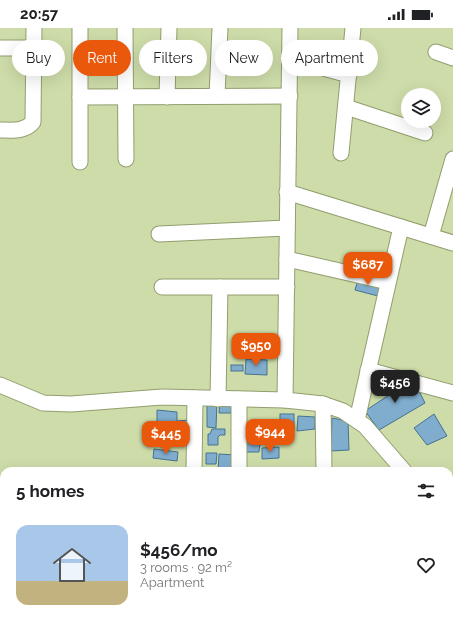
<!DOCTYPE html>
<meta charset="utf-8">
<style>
:root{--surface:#fff;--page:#f6f6f6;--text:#202124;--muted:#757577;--line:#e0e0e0;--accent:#ea580c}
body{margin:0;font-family:Raleway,sans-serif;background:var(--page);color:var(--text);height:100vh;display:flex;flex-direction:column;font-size:15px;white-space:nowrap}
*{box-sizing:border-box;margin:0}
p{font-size:13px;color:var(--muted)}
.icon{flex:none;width:22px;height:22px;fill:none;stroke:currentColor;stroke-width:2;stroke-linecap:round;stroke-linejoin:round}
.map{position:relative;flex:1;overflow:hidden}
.details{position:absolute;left:0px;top:439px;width:453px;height:156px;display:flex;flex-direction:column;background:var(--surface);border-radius:12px 12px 0 0;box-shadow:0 4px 16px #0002}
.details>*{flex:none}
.guide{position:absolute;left:12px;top:12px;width:429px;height:36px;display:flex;gap:8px}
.fabs{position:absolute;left:401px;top:60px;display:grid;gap:8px}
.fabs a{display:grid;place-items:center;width:40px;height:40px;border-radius:50%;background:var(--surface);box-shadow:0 4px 16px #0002;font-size:20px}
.price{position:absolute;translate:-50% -34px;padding:0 9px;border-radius:8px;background:var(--accent);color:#fff;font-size:13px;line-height:26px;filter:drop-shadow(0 1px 2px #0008)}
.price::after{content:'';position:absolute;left:50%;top:24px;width:12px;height:9px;margin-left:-6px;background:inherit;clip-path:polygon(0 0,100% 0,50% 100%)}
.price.on{background:#222;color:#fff}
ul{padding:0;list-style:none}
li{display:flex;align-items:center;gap:12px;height:100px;padding:0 16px}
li+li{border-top:1px solid var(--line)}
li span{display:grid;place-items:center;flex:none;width:112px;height:80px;border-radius:12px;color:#555}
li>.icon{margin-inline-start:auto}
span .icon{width:48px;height:48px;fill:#fffc;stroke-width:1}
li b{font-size:17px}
h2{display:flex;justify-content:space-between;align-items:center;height:48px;padding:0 16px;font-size:17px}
.pill{padding:0 14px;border-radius:18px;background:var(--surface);box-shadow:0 4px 16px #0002;font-size:14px;line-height:36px}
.pill.on{background:var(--accent);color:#fff}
.status{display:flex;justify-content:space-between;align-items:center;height:28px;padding:0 20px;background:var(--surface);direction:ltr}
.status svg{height:11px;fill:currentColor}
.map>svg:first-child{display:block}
</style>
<div class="status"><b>20:57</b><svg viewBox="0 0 49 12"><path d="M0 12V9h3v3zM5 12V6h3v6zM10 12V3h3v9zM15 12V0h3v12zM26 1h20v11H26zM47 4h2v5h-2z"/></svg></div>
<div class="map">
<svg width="453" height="595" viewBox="0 0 453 595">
<rect width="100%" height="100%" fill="#cedca9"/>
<!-- building -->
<g fill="#80adce" stroke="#467291">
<polygon points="359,248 382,254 378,268 355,262"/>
<polygon points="246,331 267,332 267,347 245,346"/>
<rect x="231" y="337" width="12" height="6"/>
<polygon points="391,352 417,359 425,375 379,402 365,383 389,367"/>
<polygon points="207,372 217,372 216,400 207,399"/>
<polygon points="220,372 232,373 231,385 219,385"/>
<polygon points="157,382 177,384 177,393 190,392 190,397 157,398"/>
<rect x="280" y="386" width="14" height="16"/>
<polygon points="434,386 447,408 427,417 414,400"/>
<polygon points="298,388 315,389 315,401 297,403"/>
<polygon points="332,390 348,393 349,422 331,423"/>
<polygon points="242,398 257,398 257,412 247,412 247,404 242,404"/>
<polygon points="153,399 191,400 190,410 153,409"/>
<polygon points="212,401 225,401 225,407 220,407 218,409 218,417 208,417 208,406 210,406"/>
<rect x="259" y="402" width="19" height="12"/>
<polygon points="239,415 260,415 259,424 241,424"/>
<polygon points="279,419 279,430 262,431 262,420"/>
<polygon points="154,421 178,424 177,433 153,430"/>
<polygon points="206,425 217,425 216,436 206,436"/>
<polygon points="219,426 236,427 235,443 218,443"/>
</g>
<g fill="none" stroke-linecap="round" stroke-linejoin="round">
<defs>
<g id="minor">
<polyline points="80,0 80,134"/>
<polyline points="125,0 126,131"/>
<polyline points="0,20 34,20"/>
<polyline points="436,24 453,30"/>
<polyline points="290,31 349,47"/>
<polyline points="217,68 220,0"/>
<polyline points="80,69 290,68"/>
<polyline points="167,69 169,0"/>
<polyline points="346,79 425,105"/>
<path d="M0 102C12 102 25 104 33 94L34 0"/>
<polyline points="341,125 353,0"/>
<polyline points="287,164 453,215"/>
<polyline points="159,206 287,200"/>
<polyline points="431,208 453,131"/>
<polyline points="287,231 388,254"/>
<polyline points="162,259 287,259"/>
<polyline points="368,342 453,365"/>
<polyline points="0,357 43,375 71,376 162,369 285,372 323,376 343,383 365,398 404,443"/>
<polyline points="218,371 220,259"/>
<polyline points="239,371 239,443"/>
<polyline points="285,372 290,0"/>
<polyline points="323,376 324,443"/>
<polyline points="357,392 401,199"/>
<polyline points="194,443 195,370"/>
<polyline points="449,498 453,503"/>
<polyline points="325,591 325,595"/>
</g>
</defs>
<!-- minor casing -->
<use href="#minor" stroke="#919e6e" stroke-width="17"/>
<!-- minor -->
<use href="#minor" stroke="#fff" stroke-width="15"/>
</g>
</svg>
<div class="fabs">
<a><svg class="icon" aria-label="layers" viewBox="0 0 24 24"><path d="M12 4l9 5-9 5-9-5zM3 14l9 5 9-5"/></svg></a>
</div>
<b class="price" style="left:368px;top:258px">$687</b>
<b class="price" style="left:256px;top:339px">$950</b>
<b class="price on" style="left:395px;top:376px">$456</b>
<b class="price" style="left:270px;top:425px">$944</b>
<b class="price" style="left:166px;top:427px">$445</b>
<div class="guide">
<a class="pill">Buy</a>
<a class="pill on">Rent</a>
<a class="pill">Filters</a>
<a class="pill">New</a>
<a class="pill">Apartment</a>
</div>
<section class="details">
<h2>5 homes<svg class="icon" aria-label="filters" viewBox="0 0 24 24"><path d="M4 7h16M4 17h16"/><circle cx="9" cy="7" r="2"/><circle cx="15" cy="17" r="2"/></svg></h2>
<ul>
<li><span style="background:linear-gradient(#a9c7e8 70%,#c2b280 0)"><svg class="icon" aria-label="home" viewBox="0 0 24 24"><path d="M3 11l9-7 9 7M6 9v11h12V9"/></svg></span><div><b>$456/mo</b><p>3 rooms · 92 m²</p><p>Apartment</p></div><svg class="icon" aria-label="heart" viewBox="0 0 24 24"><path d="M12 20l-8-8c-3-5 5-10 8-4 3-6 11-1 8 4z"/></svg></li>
</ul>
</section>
</div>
